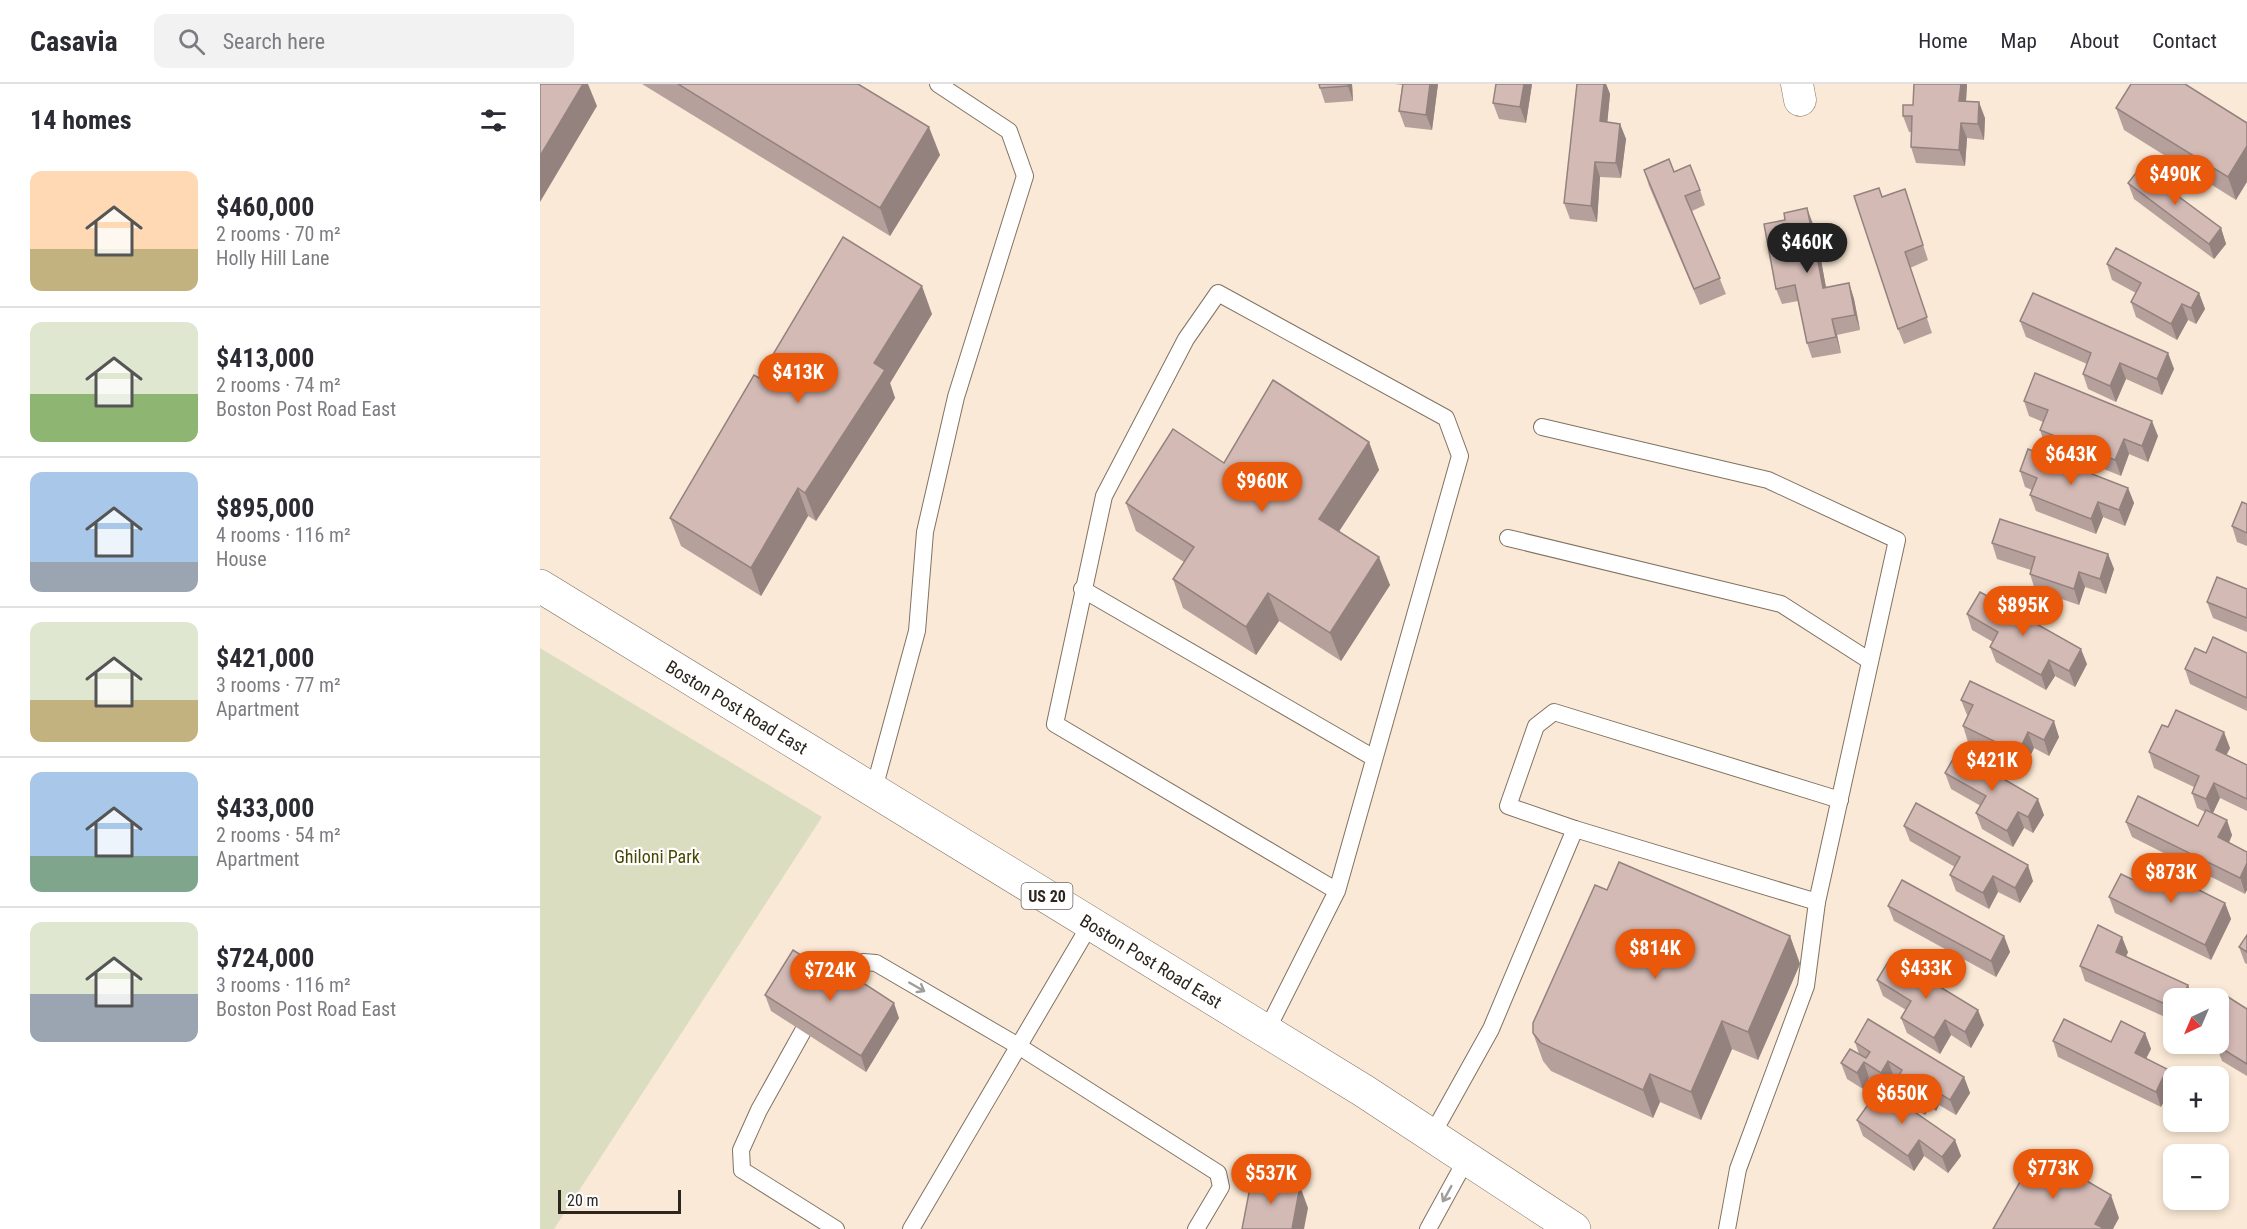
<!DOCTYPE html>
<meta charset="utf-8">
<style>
:root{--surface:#fff;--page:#f2f2f3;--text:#2b2b33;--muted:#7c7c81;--line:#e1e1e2;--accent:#ea580c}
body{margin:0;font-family:"Roboto Condensed",sans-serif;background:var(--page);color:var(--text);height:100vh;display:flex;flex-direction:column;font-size:22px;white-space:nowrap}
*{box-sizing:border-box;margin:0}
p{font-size:20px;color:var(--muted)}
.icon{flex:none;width:33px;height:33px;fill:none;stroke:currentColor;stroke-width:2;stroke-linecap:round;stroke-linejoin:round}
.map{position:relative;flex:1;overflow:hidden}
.side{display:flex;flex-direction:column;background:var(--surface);width:540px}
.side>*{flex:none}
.needle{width:39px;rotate:224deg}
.controls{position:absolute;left:1623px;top:904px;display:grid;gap:12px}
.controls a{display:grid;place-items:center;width:66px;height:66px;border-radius:12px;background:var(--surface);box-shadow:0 3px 9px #0003;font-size:30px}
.scale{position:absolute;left:18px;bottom:15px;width:123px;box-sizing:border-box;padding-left:6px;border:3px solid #2c261f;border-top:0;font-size:16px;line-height:21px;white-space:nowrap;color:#2c261f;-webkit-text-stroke:4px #fff;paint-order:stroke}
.price{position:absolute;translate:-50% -51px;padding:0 14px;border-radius:21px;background:var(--accent);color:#fff;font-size:20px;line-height:39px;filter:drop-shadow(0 2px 3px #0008)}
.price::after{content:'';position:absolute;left:50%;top:36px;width:18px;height:14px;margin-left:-9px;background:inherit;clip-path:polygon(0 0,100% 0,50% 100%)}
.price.selected{background:#222;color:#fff}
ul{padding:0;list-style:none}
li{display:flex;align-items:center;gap:18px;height:150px;padding:0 30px}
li+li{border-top:2px solid var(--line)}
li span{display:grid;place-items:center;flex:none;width:168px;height:120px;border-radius:12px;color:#555}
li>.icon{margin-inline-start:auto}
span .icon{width:72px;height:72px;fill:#fffc;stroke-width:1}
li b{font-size:26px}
h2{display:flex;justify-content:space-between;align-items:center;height:72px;padding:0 30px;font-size:26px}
header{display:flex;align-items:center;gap:36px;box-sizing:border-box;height:84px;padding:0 30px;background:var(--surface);border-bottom:2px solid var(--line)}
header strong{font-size:28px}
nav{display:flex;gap:33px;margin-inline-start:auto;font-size:21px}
.search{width:420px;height:54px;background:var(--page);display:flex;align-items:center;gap:15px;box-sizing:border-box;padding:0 21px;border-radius:12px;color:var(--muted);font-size:22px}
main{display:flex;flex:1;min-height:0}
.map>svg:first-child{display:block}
</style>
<header>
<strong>Casavia</strong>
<div class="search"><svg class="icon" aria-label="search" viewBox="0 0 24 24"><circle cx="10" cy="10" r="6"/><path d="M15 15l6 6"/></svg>Search here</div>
<nav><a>Home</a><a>Map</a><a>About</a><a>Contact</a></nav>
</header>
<main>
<section class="side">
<h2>14 homes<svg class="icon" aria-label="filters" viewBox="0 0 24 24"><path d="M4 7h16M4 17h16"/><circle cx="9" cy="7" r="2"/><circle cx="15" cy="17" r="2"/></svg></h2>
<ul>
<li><span style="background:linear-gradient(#ffd9b3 65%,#c2b280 0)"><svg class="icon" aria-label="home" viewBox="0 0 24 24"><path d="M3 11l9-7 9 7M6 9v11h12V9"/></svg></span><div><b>$460,000</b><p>2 rooms · 70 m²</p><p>Holly Hill Lane</p></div></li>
<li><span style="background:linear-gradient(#dfe7d0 60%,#8fb573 0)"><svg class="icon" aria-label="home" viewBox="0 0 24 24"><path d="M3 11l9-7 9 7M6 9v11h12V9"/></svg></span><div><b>$413,000</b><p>2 rooms · 74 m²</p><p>Boston Post Road East</p></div></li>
<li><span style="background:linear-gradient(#a9c7e8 75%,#9aa5b1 0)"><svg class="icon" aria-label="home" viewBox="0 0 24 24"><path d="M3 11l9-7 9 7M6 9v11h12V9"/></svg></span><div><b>$895,000</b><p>4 rooms · 116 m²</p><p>House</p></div></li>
<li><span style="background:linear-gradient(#dfe7d0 65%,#c2b280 0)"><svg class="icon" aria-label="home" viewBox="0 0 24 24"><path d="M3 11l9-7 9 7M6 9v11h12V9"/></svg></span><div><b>$421,000</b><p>3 rooms · 77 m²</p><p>Apartment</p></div></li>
<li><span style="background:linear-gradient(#a9c7e8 70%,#7fa58c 0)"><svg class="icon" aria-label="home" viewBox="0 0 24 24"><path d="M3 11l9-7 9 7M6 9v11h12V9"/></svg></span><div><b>$433,000</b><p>2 rooms · 54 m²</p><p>Apartment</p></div></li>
<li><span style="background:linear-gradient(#dfe7d0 60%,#9aa5b1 0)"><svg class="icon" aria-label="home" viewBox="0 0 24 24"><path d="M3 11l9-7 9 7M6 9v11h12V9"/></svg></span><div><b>$724,000</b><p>3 rooms · 116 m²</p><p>Boston Post Road East</p></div></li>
</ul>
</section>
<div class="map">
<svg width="1707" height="1145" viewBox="0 0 1707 1145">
<rect width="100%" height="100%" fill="#fae9d6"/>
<!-- green -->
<polygon fill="#daddbf" points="0,564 282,733 14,1145 0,1145"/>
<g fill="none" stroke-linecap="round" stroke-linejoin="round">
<defs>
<g id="lane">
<polyline points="1002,343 1228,396 1357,456 1277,818"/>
<polyline points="968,454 1241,520 1330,577"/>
<polyline points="542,505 834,674"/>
<polyline points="334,705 377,547 385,448 416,313 485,92 469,47 398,0"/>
<polyline points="1035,745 968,722 996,642 1014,628 1300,716"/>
<polyline points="293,902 323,878 336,879 480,963 678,1089 681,1103 656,1145"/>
<polyline points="727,946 797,807 920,372 906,334 678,209 646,255 564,412 515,640 797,807"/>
<polyline points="263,947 219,1026 201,1066 202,1086 296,1145"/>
<polyline points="892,1051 951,945 1035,745 1277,818 1266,902 1198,1085 1187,1145"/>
<polyline points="371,1145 551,839"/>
<polyline points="888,1145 927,1074"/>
</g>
<polyline id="street" points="1257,0 1260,16"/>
<g id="primary">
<path id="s1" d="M0 502 824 1007 1034 1145"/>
</g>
</defs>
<!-- lane casing -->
<use href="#lane" stroke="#817262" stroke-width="18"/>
<!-- street casing -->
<use href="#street" stroke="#817262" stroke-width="33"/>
<!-- primary casing -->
<use href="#primary" stroke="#817262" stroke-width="34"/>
<!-- lane -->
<use href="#lane" stroke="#fff" stroke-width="16"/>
<!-- street -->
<use href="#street" stroke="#fff" stroke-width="32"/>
<!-- primary -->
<use href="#primary" stroke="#fff" stroke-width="33"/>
</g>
<!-- wall -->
<g fill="#b6a09c">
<polygon points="102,0 318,0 400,71 350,152"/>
<polygon points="812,0 813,17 785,19 780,4"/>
<polygon points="855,0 898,0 892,46 865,43 859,27 862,1"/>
<polygon points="956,0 992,0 986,39 959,35 953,19"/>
<polygon points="1037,0 1066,0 1070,10 1067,38 1080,40 1086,55 1081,94 1060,93 1057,138 1030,135 1024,119"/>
<polygon points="1374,0 1427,0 1426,18 1445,34 1444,56 1427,54 1425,82 1376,79 1371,63 1371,48 1369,48 1363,32 1373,21"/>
<polygon points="1648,2 1707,39 1696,116 1584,46 1576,24"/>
<polygon points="1104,86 1134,88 1160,106 1165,121 1152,127 1186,210 1160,221 1109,102"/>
<polygon points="1588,99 1681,144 1686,160 1674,175 1594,115"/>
<polygon points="1365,105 1388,176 1370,184 1392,249 1364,260 1358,245 1343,113"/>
<polygon points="1273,140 1274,142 1289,156 1292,175 1281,176 1286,204 1309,199 1314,215 1320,246 1297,251 1301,269 1272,274 1267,259 1258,217 1242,220 1236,205"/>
<polygon points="1567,180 1659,209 1665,225 1656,240 1648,236 1637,256 1596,233 1591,218 1596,209 1572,196"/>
<polygon points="392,230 350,299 355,314 276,437 268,432 221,512 141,462 130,434 219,294"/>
<polygon points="1480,237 1628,269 1634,285 1622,311 1586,295 1576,318 1548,305 1543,290 1547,280 1486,253"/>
<polygon points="1484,317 1618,352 1608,378 1589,370 1581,392 1505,361 1500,346 1503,338 1489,332"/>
<polygon points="829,358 839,386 799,447 850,501 801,577 739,537 716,571 643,524 633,495 644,478 596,447 586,419 684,379"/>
<polygon points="1480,387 1588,404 1594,419 1585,442 1563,433 1556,450 1496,427 1490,411 1492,406 1485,403"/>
<polygon points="1707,420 1707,462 1697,458 1692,442"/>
<polygon points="1452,459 1568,470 1574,485 1566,510 1545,503 1539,521 1495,506 1490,490 1491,486 1457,475"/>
<polygon points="1707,505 1707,548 1673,534 1667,518"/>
<polygon points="1427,530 1547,580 1535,603 1515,592 1506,606 1456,578 1450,563 1453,558 1432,546"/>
<polygon points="1666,569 1707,569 1707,627 1650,600 1645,585"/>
<polygon points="1421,616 1519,653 1509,672 1494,664 1484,685 1428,658 1423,642 1428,632 1427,631"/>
<polygon points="1690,664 1686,671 1707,681 1707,727 1680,714 1673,729 1692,751 1689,759 1705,810 1592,753 1586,738 1658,742 1665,728 1657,724 1652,709 1654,703 1614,684 1609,668"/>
<polygon points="1405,689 1504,731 1493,749 1484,744 1473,763 1442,745 1436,729 1441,722 1411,705"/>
<polygon points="1364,742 1493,797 1480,819 1458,808 1449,825 1416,807 1410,791 1415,783 1370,757"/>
<polygon points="1067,806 1250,852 1260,880 1218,976 1192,965 1161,1036 1120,1018 1113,1034 1011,987 1003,977 993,949"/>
<polygon points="1569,813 1685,819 1691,835 1671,876 1575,829"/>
<polygon points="1348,822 1464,852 1470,868 1456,893 1354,837"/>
<polygon points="1707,851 1707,880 1705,879 1699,863"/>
<polygon points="1588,868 1586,873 1648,901 1653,915 1634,915 1634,937 1545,897 1540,882"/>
<polygon points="1337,896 1444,941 1431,964 1411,951 1400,970 1367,949 1361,934 1366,926 1343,912"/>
<polygon points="225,911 359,934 326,988 231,927"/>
<polygon points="1678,922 1707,925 1707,992 1682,977 1676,961 1682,952 1678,950"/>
<polygon points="1605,949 1611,965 1606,974 1627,985 1633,1000 1621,1023 1518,973 1513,957 1571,958"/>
<polygon points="1315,958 1424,993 1430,1009 1416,1031 1399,1021 1396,1027 1390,1023 1385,1031 1360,1016 1354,1000 1357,995 1354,993 1347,1005 1329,994 1323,1005 1307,995 1301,979 1319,970"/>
<polygon points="1317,1036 1415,1056 1421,1072 1408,1089 1384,1072 1374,1087 1323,1052"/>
</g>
<!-- shaded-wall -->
<g fill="#94827f">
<polygon points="43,0 48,0 57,22 0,118 0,72"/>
<polygon points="808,0 812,0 813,17 808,2"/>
<polygon points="890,0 898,0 892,46 886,31"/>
<polygon points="984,0 992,0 986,39 980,23"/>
<polygon points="1064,0 1066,0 1070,10 1066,53 1060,37"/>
<polygon points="1421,0 1427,0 1425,33 1419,17"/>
<polygon points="1439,18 1445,34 1444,56 1438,40"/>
<polygon points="1421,39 1427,54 1425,82 1419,66"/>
<polygon points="1080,40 1086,55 1081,94 1076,79"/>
<polygon points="389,43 400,71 350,152 340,124"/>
<polygon points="1707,62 1707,98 1696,116 1688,93"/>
<polygon points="1055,78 1060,93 1057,138 1051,122"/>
<polygon points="1267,124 1273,140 1277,158 1271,143"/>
<polygon points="1283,140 1289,156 1292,175 1287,159"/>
<polygon points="1681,144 1686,160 1674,175 1669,160"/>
<polygon points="1275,161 1281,176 1289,220 1283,204"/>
<polygon points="1309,199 1314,215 1320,246 1315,231"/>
<polygon points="382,202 392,230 350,299 355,314 276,437 265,409 334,279"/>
<polygon points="1659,209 1665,225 1656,240 1651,224"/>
<polygon points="1642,220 1648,236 1637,256 1631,240"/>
<polygon points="1292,235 1297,251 1301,269 1296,253"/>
<polygon points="1628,269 1634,285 1622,311 1617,295"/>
<polygon points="1580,279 1586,295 1576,318 1570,302"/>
<polygon points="1612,337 1618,352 1608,378 1602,362"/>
<polygon points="1584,355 1589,370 1581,392 1575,376"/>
<polygon points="829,358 839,386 789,463 779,435"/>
<polygon points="258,404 268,432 221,512 211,484"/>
<polygon points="1588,404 1594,419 1585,442 1579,426"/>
<polygon points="1558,418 1563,433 1556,450 1551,435"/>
<polygon points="1568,470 1574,485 1566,510 1560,495"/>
<polygon points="839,473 850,501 801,577 790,549"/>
<polygon points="1539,488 1545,503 1539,521 1534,505"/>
<polygon points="728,509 739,537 716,571 706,543"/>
<polygon points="1541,565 1547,580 1535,603 1529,587"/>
<polygon points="1509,576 1515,592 1506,606 1501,591"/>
<polygon points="1514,637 1519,653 1509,672 1504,656"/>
<polygon points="1488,648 1494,664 1484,685 1478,669"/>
<polygon points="1684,648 1690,664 1681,682 1676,666"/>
<polygon points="1674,699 1680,714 1672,731 1666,715"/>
<polygon points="1498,715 1504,731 1493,749 1488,733"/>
<polygon points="1478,728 1484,744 1473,763 1467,747"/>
<polygon points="1687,736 1692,751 1684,769 1678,753"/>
<polygon points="1707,779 1707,806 1705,810 1700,794"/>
<polygon points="1488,781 1493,797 1480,819 1475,804"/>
<polygon points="1453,792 1458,808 1449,825 1443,809"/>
<polygon points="1685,819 1691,835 1671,876 1665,861"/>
<polygon points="1250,852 1260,880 1218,976 1208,948"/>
<polygon points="1464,852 1470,868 1456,893 1451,877"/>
<polygon points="1582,853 1588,868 1581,883 1576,868"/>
<polygon points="1648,901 1653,915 1641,915"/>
<polygon points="354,919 359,934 326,988 321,972"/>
<polygon points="1438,926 1444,941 1431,964 1425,948"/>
<polygon points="1405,936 1411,951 1400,970 1394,954"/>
<polygon points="1182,937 1192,965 1161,1036 1151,1008"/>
<polygon points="1605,949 1611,965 1601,985 1595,969"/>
<polygon points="1348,977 1354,993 1347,1005 1341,989"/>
<polygon points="1324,978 1329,994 1323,1005 1317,989"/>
<polygon points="1627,985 1633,1000 1621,1023 1616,1008"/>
<polygon points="1110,990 1120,1018 1113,1034 1103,1006"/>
<polygon points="1424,993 1430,1009 1416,1031 1410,1016"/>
<polygon points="1393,1005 1399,1021 1396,1027 1390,1011"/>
<polygon points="1384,1007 1390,1023 1385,1031 1379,1016"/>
<polygon points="1379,1056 1384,1072 1374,1087 1368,1072"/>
<polygon points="1415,1056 1421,1072 1408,1089 1402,1073"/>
<polygon points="760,1102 768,1124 764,1145 752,1145"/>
<polygon points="1571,1111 1579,1134 1573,1145 1557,1145 1555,1140"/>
</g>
<!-- building -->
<g fill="#d4bab5" stroke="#94827f" stroke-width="1.5">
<polygon points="0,0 43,0 0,72"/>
<polygon points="138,0 318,0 389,43 340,124"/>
<polygon points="779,0 808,0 808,2 780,4"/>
<polygon points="863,0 890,0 886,31 859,27"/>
<polygon points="956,0 984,0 980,23 953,19"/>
<polygon points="1037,0 1064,0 1060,37 1080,40 1076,79 1055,78 1051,122 1024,119"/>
<polygon points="1374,0 1421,0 1419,17 1439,18 1438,40 1421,39 1419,66 1371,63 1372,32 1363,32 1363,21 1373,21"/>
<polygon points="1591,0 1645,0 1707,39 1707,62 1688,93 1576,24"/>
<polygon points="1129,75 1134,88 1150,81 1160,106 1145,112 1180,194 1154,205 1104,86"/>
<polygon points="1600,84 1681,144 1669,160 1588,99"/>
<polygon points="1339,104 1342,113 1365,105 1383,161 1365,168 1387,233 1358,245 1314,112"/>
<polygon points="1267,124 1271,143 1283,140 1287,159 1275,161 1283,204 1309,199 1315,231 1292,235 1296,253 1267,259 1255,201 1236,205 1224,140 1245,136 1244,129"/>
<polygon points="303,153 382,202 334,279 345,286 265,409 258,404 211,484 130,434 214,291 219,294"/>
<polygon points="1576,164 1659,209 1651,224 1642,220 1631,240 1591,218 1601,199 1567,180"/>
<polygon points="1493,209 1628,269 1617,295 1580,279 1570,302 1543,290 1551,269 1480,237"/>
<polygon points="1495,289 1612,337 1602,362 1584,355 1575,376 1500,346 1508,326 1484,317"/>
<polygon points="733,296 829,358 779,435 839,473 790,549 728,509 706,543 633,495 654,463 586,419 633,345 684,379"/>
<polygon points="1488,365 1588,404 1579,426 1558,418 1551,435 1490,411 1497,394 1480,387"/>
<polygon points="1702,418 1707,420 1707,449 1692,442"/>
<polygon points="1460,435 1568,470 1560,495 1539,488 1534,505 1490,490 1495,473 1452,459"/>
<polygon points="1677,493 1707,505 1707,534 1667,518"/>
<polygon points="1440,508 1541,565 1529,587 1509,576 1501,591 1450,563 1458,548 1427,530"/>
<polygon points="1673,553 1707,569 1707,614 1645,585 1655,564 1666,569"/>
<polygon points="1430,597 1514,637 1504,656 1488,648 1478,669 1423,642 1433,621 1421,616"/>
<polygon points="1636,626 1684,648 1676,666 1707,681 1707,715 1674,699 1666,715 1652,709 1659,692 1609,668 1622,641 1628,643"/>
<polygon points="1417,668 1498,715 1488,733 1478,728 1467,747 1436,729 1446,712 1405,689"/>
<polygon points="1598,712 1658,742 1666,726 1687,736 1678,753 1707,768 1707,779 1700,794 1586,738"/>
<polygon points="1376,719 1488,781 1475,804 1453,792 1443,809 1410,791 1420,773 1364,742"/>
<polygon points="1079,778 1250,852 1208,948 1182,937 1151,1008 1110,990 1103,1006 1001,959 993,949 993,939 1055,801 1067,806"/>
<polygon points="1617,785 1685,819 1665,861 1569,813 1581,790 1608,803"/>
<polygon points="1362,796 1464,852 1451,877 1348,822"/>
<polygon points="1558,841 1582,853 1576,868 1648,901 1641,915 1634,915 1634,924 1540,882"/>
<polygon points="1707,851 1707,868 1699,863"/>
<polygon points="253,866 299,896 305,887 354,919 321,972 225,911"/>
<polygon points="1351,873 1438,926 1425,948 1405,936 1394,954 1361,934 1371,917 1337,896"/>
<polygon points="1685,911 1707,925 1707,980 1676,961 1678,960 1678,958 1687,944 1678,938 1678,922"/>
<polygon points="1328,935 1424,993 1410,1016 1393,1005 1390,1011 1384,1007 1379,1016 1354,1000 1362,986 1348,977 1341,989 1324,978 1317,989 1301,979 1310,965 1326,974 1330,968 1315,958"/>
<polygon points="1524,935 1571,958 1581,937 1605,949 1595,969 1627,985 1616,1008 1513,957"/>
<polygon points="1340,1004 1415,1056 1402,1073 1379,1056 1368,1072 1317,1036"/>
<polygon points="1497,1068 1571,1111 1555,1140 1565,1145 1453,1145"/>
<polygon points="712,1093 760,1102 752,1145 702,1145"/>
</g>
<!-- one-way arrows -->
<defs><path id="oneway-shaft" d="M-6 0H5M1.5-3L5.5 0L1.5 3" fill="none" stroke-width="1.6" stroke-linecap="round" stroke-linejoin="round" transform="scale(1.5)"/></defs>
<g stroke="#a09d9a">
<use href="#oneway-shaft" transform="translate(377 903) rotate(30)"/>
<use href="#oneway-shaft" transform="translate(907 1110) rotate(119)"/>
</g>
<g text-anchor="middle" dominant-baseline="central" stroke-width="4.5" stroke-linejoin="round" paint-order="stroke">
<!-- shield labels -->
<rect fill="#fff" stroke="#6b6762" stroke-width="1.5" x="481.5" y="799" width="51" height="26" rx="4.5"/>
<g font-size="16" font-weight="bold" fill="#2c261f">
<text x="507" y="812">US 20</text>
</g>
<!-- street labels -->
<g font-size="18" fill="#2c261f" stroke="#fff">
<text stroke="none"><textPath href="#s1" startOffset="231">Boston Post Road East</textPath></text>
<text stroke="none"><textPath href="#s1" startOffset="717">Boston Post Road East</textPath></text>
</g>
<!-- park labels -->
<g font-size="18" fill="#474801" stroke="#fff">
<text x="117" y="772">Ghiloni Park</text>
</g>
</g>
</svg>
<div class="controls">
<a><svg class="needle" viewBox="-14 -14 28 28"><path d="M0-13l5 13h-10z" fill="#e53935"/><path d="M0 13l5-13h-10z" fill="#7c7c81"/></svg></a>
<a>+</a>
<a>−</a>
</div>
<div class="scale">20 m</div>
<b class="price" style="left:1635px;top:122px">$490K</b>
<b class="price selected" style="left:1267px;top:190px">$460K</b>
<b class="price" style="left:258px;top:320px">$413K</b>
<b class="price" style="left:1531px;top:402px">$643K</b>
<b class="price" style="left:722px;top:429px">$960K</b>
<b class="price" style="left:1483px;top:553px">$895K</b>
<b class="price" style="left:1452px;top:708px">$421K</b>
<b class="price" style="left:1631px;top:820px">$873K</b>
<b class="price" style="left:1115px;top:896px">$814K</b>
<b class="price" style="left:1386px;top:916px">$433K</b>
<b class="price" style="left:290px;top:918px">$724K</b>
<b class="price" style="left:1362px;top:1041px">$650K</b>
<b class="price" style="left:1513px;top:1116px">$773K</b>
<b class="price" style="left:731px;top:1121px">$537K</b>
</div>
</main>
